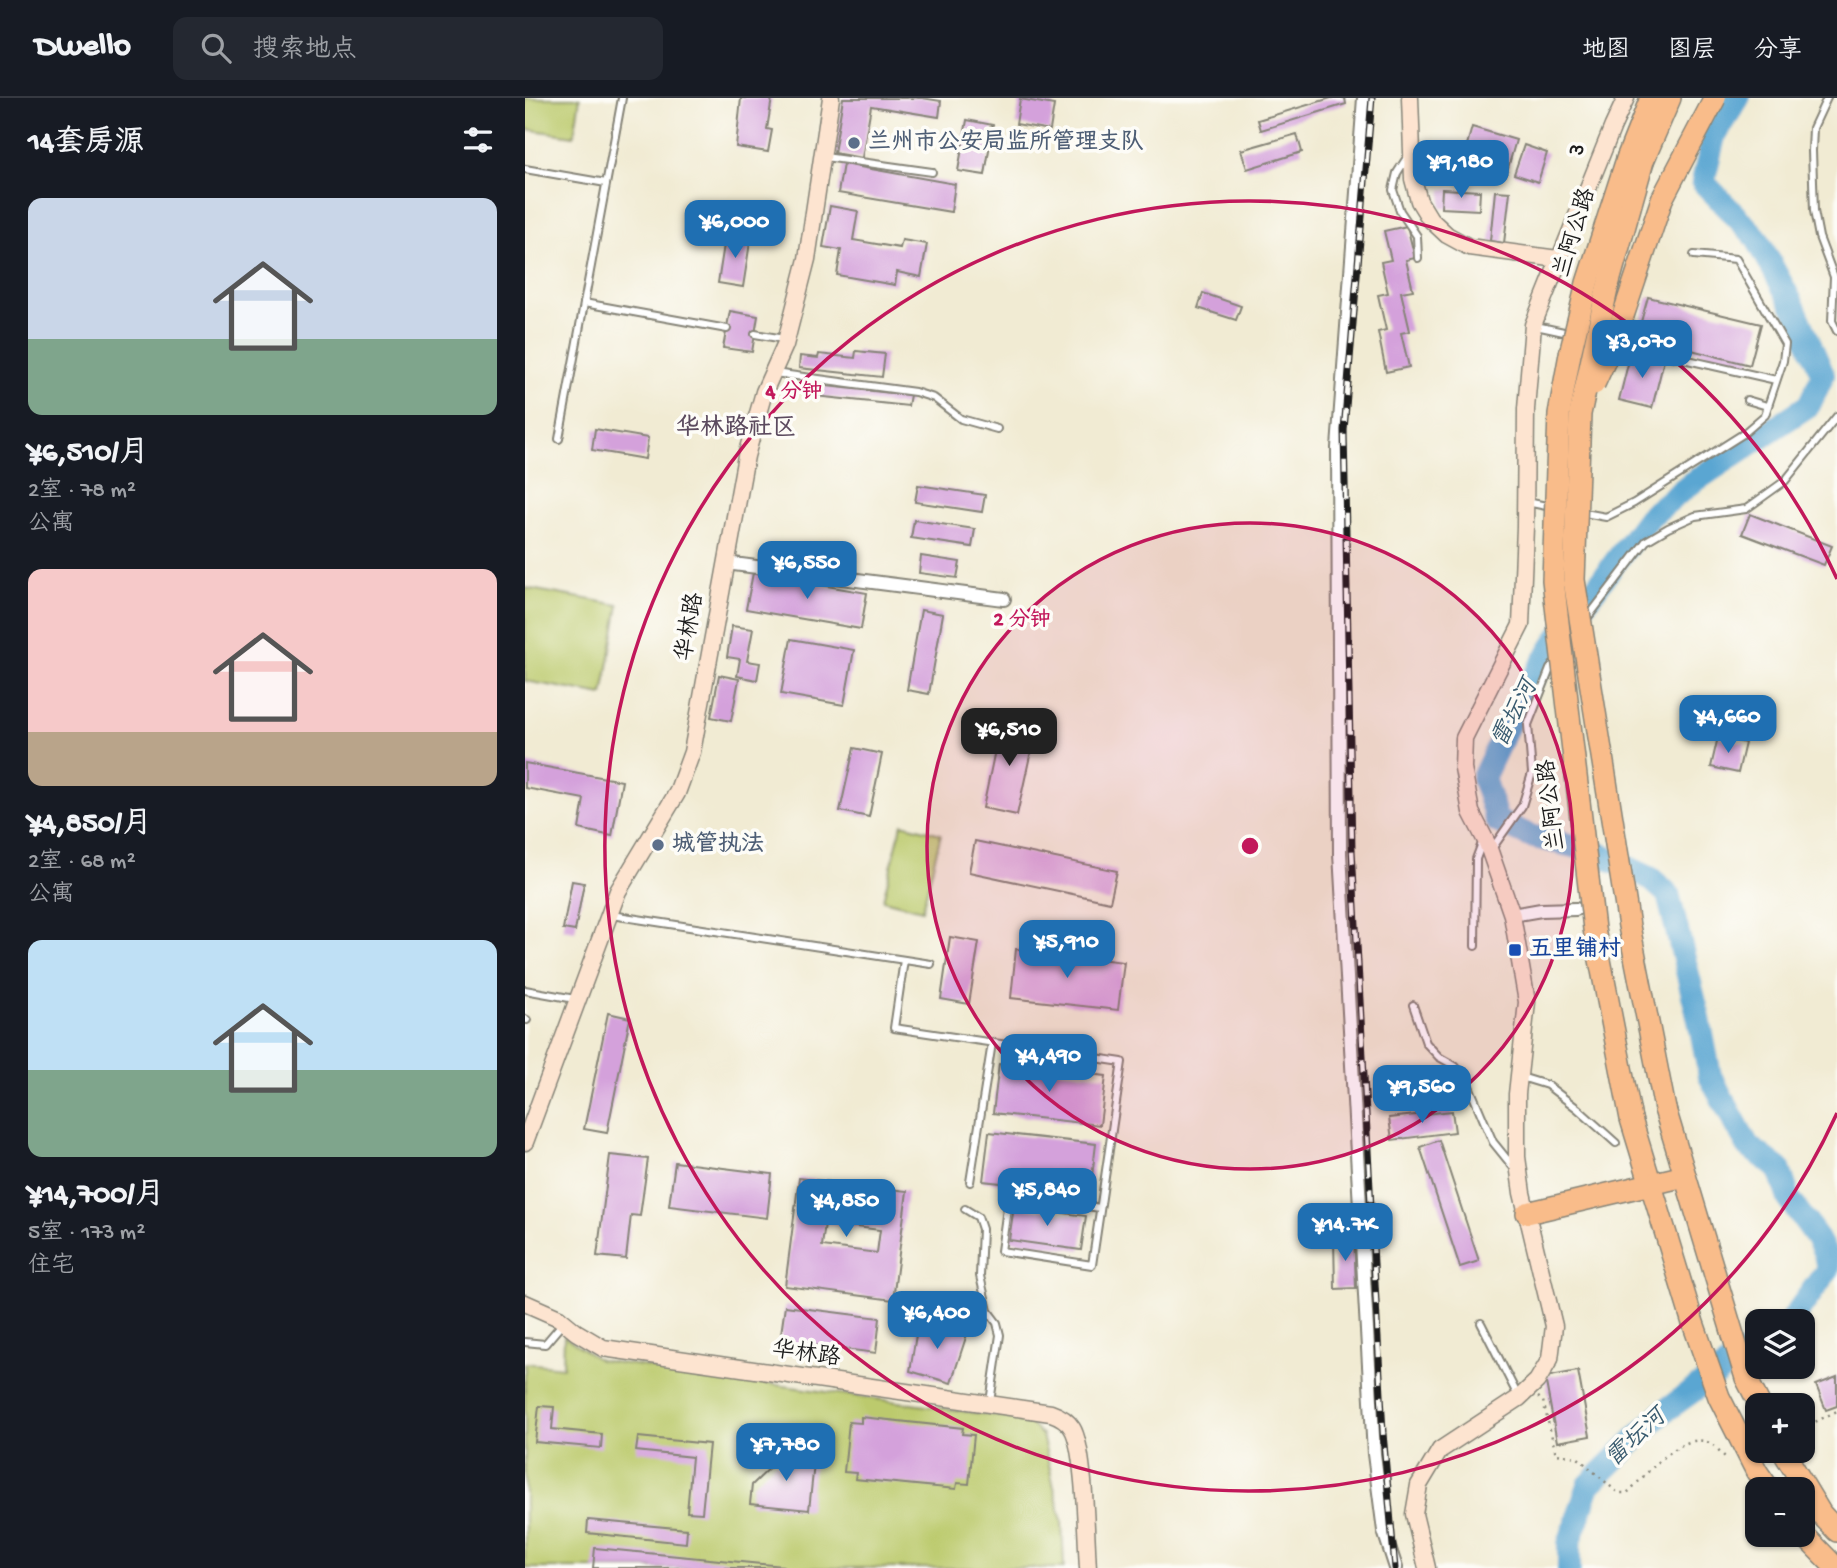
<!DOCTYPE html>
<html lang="zh">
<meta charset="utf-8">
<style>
:root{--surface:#171b24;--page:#242831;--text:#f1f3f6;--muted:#9ea1a6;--line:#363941;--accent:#1f6fb2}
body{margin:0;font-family:"Gochi Hand","LXGW WenKai TC",sans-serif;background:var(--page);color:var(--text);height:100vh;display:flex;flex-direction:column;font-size:26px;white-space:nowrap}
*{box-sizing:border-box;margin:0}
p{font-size:23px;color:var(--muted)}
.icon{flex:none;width:38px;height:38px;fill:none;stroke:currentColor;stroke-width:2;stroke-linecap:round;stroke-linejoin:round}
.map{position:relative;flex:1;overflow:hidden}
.drawer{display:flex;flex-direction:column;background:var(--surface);width:525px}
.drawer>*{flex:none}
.controls{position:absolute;left:1220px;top:1211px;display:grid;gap:14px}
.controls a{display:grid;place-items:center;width:70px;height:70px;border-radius:14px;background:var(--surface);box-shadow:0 2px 5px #0004;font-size:35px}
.price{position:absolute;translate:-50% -60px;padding:0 16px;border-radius:14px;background:var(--accent);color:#fff;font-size:23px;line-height:46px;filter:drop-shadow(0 2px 4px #0008)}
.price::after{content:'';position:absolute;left:50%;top:42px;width:21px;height:16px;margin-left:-10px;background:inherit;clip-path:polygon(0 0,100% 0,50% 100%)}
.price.selected{background:#222;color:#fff}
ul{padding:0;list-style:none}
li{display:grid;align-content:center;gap:14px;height:371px;padding:0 28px}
li span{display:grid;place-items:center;height:217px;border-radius:14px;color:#555}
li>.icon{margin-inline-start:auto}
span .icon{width:126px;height:126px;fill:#fffc;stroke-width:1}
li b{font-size:30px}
h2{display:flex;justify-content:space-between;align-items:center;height:84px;padding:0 28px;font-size:30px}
header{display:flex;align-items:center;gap:42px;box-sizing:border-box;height:98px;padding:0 35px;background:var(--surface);border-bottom:2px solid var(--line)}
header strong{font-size:33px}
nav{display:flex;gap:38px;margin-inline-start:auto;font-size:24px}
.search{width:490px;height:63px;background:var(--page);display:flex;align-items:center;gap:18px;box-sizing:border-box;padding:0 24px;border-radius:14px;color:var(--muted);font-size:26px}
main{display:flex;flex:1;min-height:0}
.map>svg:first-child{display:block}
</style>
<header>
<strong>Dwello</strong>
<div class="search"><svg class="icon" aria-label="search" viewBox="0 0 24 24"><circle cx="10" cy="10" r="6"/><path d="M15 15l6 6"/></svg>搜索地点</div>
<nav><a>地图</a><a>图层</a><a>分享</a></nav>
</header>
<main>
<section class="drawer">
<h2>14套房源<svg class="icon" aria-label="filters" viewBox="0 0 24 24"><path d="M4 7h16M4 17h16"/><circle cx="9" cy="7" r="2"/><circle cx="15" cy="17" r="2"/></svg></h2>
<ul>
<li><span style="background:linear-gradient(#c9d6e8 65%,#7fa58c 0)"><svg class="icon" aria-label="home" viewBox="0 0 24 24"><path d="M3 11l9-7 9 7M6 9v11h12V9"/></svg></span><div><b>¥6,510/月</b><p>2室 · 78 m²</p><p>公寓</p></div></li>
<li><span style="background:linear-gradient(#f6c9c9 75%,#b9a48a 0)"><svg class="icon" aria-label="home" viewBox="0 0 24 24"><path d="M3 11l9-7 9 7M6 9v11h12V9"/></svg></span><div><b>¥4,850/月</b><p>2室 · 68 m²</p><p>公寓</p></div></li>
<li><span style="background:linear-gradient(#bfe0f5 60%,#7fa58c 0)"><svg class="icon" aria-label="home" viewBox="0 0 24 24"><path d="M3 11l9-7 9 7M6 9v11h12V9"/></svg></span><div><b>¥14,700/月</b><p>5室 · 173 m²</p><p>住宅</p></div></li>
</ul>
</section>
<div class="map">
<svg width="1312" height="1470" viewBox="0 0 1312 1470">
<rect width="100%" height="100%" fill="#fdfcf7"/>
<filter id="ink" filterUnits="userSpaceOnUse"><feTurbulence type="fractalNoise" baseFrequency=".0143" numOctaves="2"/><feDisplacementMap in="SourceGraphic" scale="14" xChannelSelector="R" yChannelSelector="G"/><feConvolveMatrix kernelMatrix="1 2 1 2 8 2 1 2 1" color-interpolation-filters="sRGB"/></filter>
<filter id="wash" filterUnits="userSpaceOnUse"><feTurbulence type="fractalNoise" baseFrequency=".00686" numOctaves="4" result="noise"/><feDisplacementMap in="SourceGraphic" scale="28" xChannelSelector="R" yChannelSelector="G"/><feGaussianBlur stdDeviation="1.57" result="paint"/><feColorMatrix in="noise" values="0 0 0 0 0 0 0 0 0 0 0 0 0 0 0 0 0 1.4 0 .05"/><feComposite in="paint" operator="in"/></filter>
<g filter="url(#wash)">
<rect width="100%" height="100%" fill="#f1ebd3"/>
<!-- green -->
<g fill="#bcca6d" stroke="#6c7344" stroke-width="2">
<polygon points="0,0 55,0 49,38 0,31"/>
<polygon points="0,490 94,507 78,597 0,583"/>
<polygon points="377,726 416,736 397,812 358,802"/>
<polygon points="39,1238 74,1262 501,1322 517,1337 537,1424 539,1470 0,1470 0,1265 38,1269"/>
</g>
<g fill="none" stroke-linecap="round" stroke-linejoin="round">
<!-- river -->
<g stroke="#5aa6d2" stroke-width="24">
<polyline points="1213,0 1189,38 1178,84 1231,139 1270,211 1298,277 1284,307 1165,386 1124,419 1032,542 994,603 958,680 972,723 1005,738 1066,752 1125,780 1143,796 1174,921 1185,978 1223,1048 1254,1071 1264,1101 1291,1138 1300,1155 1303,1171 1266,1223"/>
<polyline points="1044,1470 1044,1446 1064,1387 1137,1315 1232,1247"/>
</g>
</g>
<g id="blocks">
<!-- building -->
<g fill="#d4a1db" fill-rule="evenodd">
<polygon points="216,0 247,0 242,31 247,32 243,54 211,49"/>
<polygon points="318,0 397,0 416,3 414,19 346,8 337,60 309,55"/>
<polygon points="806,0 820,0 821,6 736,32 733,22"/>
<polygon points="495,1 529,7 525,32 491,26"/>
<polygon points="442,22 468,27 460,77 433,73"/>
<polygon points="947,29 991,42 981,77 937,65"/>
<polygon points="772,36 777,54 722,71 716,52"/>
<polygon points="999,47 1022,55 1013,84 989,76"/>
<polygon points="318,66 430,86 426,114 313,95"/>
<polygon points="917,91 955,93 954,112 916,110"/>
<polygon points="970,93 985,94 979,145 965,143"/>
<polygon points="305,108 333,113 328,142 375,150 377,142 402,146 396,179 372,174 370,187 312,177 316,152 298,149"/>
<polygon points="882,128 890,160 881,162 888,192 876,194 885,233 876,235 884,269 861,274 853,234 861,232 853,197 863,195 856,164 866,162 859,133"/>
<polygon points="201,134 226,138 218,189 193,185"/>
<polygon points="678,195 716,208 711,222 673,210"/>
<polygon points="1123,199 1236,226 1225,267 1112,238"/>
<polygon points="205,213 233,218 227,254 198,250"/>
<polygon points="331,253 360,256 357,279 274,270 275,258 293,260 294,256 330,260"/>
<polygon points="1106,254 1139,262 1127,310 1094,302"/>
<polygon points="282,286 385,297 383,308 281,297"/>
<polygon points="70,331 123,340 120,361 67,352"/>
<polygon points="393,387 460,397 457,414 390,404"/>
<polygon points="1225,416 1307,448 1299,467 1217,436"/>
<polygon points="389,422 450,431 447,449 386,440"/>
<polygon points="396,458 435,464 432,480 394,475"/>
<polygon points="228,475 342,495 336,531 221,511"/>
<polygon points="396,512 418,516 404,596 382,592"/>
<polygon points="207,528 228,531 222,563 235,565 232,582 212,578 215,561 202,559"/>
<polygon points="266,541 329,552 319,607 256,596"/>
<polygon points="194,577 214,581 206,623 186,619"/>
<polygon points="476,623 511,630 492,717 458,710"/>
<polygon points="1193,639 1220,645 1213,675 1186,669"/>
<polygon points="329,650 357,656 344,719 315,713"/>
<polygon points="0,665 97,683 87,738 54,731 59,701 0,690"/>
<polygon points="450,743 592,773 585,804 444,774"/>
<polygon points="47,783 59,785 50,833 38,831"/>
<polygon points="425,839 454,844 444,906 416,901"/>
<polygon points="491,851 599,864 593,912 486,900"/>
<polygon points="83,915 105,920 82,1035 59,1031"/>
<polygon points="474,966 581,978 575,1027 468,1015"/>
<polygon points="927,1013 930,1034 867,1042 864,1020"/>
<polygon points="464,1034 571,1046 565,1095 458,1083"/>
<polygon points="914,1042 954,1163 935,1169 895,1049"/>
<polygon points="85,1057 123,1061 115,1118 106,1117 101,1161 72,1158"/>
<polygon points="150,1064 247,1076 242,1120 144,1108"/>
<path d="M274 1080 382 1093 368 1202 260 1188ZM300 1125 355 1132 352 1155 297 1148Z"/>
<polygon points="489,1108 561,1118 556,1152 484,1142"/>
<polygon points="829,1139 831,1190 810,1191 809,1140"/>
<polygon points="260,1208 355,1220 351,1255 255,1243"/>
<polygon points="393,1225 443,1233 426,1285 385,1273"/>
<polygon points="1053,1273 1065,1338 1032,1344 1020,1279"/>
<polygon points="1312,1279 1312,1308 1301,1312 1291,1287"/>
<polygon points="14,1308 29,1309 27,1331 77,1336 76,1350 10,1344"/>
<polygon points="336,1319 438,1330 437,1336 449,1337 444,1386 432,1385 431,1391 330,1381 331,1375 319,1374 324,1324 336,1325"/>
<polygon points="113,1339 184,1346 177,1415 162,1414 167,1359 111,1353"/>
<polygon points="255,1353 290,1356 284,1412 225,1406 227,1387 254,1361"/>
<polygon points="63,1422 162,1431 161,1445 62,1435"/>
<polygon points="70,1450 258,1468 258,1470 68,1470"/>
</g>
</g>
</g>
<g filter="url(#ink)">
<use href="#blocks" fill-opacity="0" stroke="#868478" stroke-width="2"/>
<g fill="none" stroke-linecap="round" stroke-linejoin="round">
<defs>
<g id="lane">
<polyline points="1302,0 1288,30 1287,53 1289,113 1294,139 1309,179 1307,223 1312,233"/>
<polyline points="883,58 872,75 868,92 875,113 892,138 893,160"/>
<polyline points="300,59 407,74"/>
<polyline points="0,71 81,85"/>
<polyline points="59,205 202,231"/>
<polyline points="1011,228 1048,236"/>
<polyline points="230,236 259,241"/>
<polyline points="1092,246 1251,282"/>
<polyline points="249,275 390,294 409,300 436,321 472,331"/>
<polyline points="1222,302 1242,308"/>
<polyline points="34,341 97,0"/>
<polyline points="1002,404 1026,409"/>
<polyline points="1054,414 1081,419 1109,405 1218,336 1240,317 1258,263 1260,246 1211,161 1169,157"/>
<polyline points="1060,523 1121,443 1143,430 1170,418 1221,411 1260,383 1312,318"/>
<polyline points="966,752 997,708 1007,675 1003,627 1025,571 1031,563"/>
<polyline points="86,817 406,866"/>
<polyline points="950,848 951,761 957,745"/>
<polyline points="379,862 369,930 597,964 567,1167 476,1153 484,1096 575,1110"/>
<polyline points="0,892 50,901"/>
<polyline points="888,907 901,945 914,959 930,968 941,981 968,1044 989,1070"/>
<polyline points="0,921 2,922"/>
<polyline points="996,979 1022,987 1053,1011 1091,1045"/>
<polyline points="445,1084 467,945"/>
<polyline points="440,1111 453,1119 457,1131 455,1178 463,1213 472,1225 475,1237 465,1304"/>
<polyline points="956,1225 993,1298"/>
<polyline points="0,1244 20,1246 37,1226"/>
</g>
<g id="street">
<polyline points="839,0 813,350 815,755 849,1356 859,1433 871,1470"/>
<polyline points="201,465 479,501"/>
<polyline points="987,817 1016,812 1051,811"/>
</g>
<g id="secondary">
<polyline points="885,0 888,81 894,103 905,121 922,137 944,149 1033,161"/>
<polyline points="0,1044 93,793 152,695 167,654 221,358 239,294 260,247 282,161 306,0"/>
<path d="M0 1205 34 1220 51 1234 78 1250 526 1315C535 1318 542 1322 547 1330 560 1350 561 1442 563 1470"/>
<polyline points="902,1470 889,1416 894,1387 915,1352 994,1300 1012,1283 1025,1261 1029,1228 997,1095 992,1059 992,996 1002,904 987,817 962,745 946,714 938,670 939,640 996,527 1000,429 1001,311 1008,227 1088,28 1101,0"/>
</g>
<g id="highway">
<polyline points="1103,58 1126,0"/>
<polyline points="1118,63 1145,0"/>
<polyline points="1140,1011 1221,1280 1235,1307"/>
<polyline points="1106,1021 1167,1222"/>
<polyline points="1002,1115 1160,1078"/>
<polyline points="1258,1353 1296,1416 1312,1433"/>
<polyline points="1232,1374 1244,1391"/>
<polyline points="1278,1436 1311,1470"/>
</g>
</defs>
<!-- lane casing -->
<use href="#lane" stroke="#868478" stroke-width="10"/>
<!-- street casing -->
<use href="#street" stroke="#868478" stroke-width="16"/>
<!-- secondary casing -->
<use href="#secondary" stroke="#868478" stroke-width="19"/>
<!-- highway casing -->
<use href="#highway" stroke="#868478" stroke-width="24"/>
<!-- path -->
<g stroke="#868478" stroke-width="2.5" stroke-dasharray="2 5" stroke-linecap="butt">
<path d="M1013 1299 1018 1303 1031 1356 1052 1359 1093 1395H1102C1121 1378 1160 1327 1188 1347 1192 1350 1196 1355 1200 1359L1203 1358"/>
<polyline points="1278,1330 1312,1313"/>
</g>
<!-- lane -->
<use href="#lane" stroke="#fff" stroke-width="6"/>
<!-- street -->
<use href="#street" stroke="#fff" stroke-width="12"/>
<!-- secondary -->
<use href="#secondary" stroke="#fde4d0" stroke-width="16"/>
<!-- highway -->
<use href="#highway" stroke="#f9bc8a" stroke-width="21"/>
<defs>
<polyline id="rail" points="847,0 819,332 827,752 858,1335 870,1470"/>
</defs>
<!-- rail casing -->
<use href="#rail" stroke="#1c1c1c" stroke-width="7"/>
<!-- rail -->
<use href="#rail" stroke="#fdfcf7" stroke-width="4.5" stroke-dasharray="13" stroke-linecap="butt"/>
<defs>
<g id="highway-bridge">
<polyline points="1103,58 1062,185 1045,256 1034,316 1028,482 1069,831 1106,1021"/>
<polyline points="1118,63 1082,191 1055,316 1049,482 1104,828 1140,1011"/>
<polyline points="1069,286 1092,236 1137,101 1190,0"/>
<polyline points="1167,1222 1194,1299 1232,1374"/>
</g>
</defs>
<!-- highway-bridge casing -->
<use href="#highway-bridge" stroke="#868478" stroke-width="24" stroke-linecap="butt"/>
<!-- highway-bridge -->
<use href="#highway-bridge" stroke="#f9bc8a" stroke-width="21"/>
</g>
</g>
<!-- distance rings -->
<circle cx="725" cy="748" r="323" fill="#c2185b" fill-opacity=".12"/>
<g fill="none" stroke="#c2185b" stroke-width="3.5">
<circle cx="725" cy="748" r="323"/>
<path d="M1312 1015A645 645 0 1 1 1312 481"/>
</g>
<!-- markers -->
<g fill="#5c6f8a" stroke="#fdfcf7" stroke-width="2.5">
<circle cx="329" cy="45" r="7"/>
<circle cx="133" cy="747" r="7"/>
</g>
<rect fill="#1a4fb4" stroke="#fdfcf7" stroke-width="2.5" x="983" y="845" width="14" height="14" rx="3.5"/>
<g text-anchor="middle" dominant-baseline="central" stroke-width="7" stroke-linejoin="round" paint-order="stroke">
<!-- service labels -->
<g font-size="23" font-weight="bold" fill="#4e5e75" stroke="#fdfcf7" text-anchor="start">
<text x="343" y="45">兰州市公安局监所管理支队</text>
<text x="147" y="747">城管执法</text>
</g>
<!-- street labels -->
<g font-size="23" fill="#1c1c1c" stroke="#fdfcf7">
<text transform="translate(1053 52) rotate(-68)">3</text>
<text transform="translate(1051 135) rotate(-73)">兰阿公路</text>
<text transform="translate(166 529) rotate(-80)">华林路</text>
<text transform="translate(1028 707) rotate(-97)">兰阿公路</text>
<text transform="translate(281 1257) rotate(8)">华林路</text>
</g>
<!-- transit labels -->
<g font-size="23" font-weight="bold" fill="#164399" stroke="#fdfcf7" text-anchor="start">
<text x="1004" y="852">五里铺村</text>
</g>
<!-- neighbourhood labels -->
<g font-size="24" font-weight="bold" fill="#5c4b5f" stroke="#fdfcf7">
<text x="211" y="331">华林路社区</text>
</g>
<!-- water labels -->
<g font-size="24" font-style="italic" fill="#385a6e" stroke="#fdfcf7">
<text transform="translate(991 616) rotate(-63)">雷坛河</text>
<text transform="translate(1112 1341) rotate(-43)">雷坛河</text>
</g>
</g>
<circle cx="725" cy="748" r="10" fill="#c2185b" stroke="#fdfcf7" stroke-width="3.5"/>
<g font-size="21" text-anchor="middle" font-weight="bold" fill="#c2185b" stroke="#fdfcf7" stroke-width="7" stroke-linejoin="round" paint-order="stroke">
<text x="269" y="299">4 分钟</text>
<text x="497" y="527">2 分钟</text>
</g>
</svg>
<div class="controls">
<a><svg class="icon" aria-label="layers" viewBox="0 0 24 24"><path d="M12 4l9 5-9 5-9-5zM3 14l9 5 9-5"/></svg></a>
<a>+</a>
<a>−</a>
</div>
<b class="price" style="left:936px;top:102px">¥9,180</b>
<b class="price" style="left:210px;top:162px">¥6,000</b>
<b class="price" style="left:1117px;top:282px">¥3,070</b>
<b class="price" style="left:282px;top:503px">¥6,550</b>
<b class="price" style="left:1203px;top:657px">¥4,660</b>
<b class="price selected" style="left:484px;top:670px">¥6,510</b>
<b class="price" style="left:542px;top:882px">¥5,910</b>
<b class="price" style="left:524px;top:996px">¥4,490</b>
<b class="price" style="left:897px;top:1027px">¥9,560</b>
<b class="price" style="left:522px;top:1130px">¥5,840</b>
<b class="price" style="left:321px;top:1141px">¥4,850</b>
<b class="price" style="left:820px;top:1165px">¥14.7K</b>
<b class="price" style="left:412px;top:1253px">¥6,400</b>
<b class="price" style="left:261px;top:1385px">¥7,780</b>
</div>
</main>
